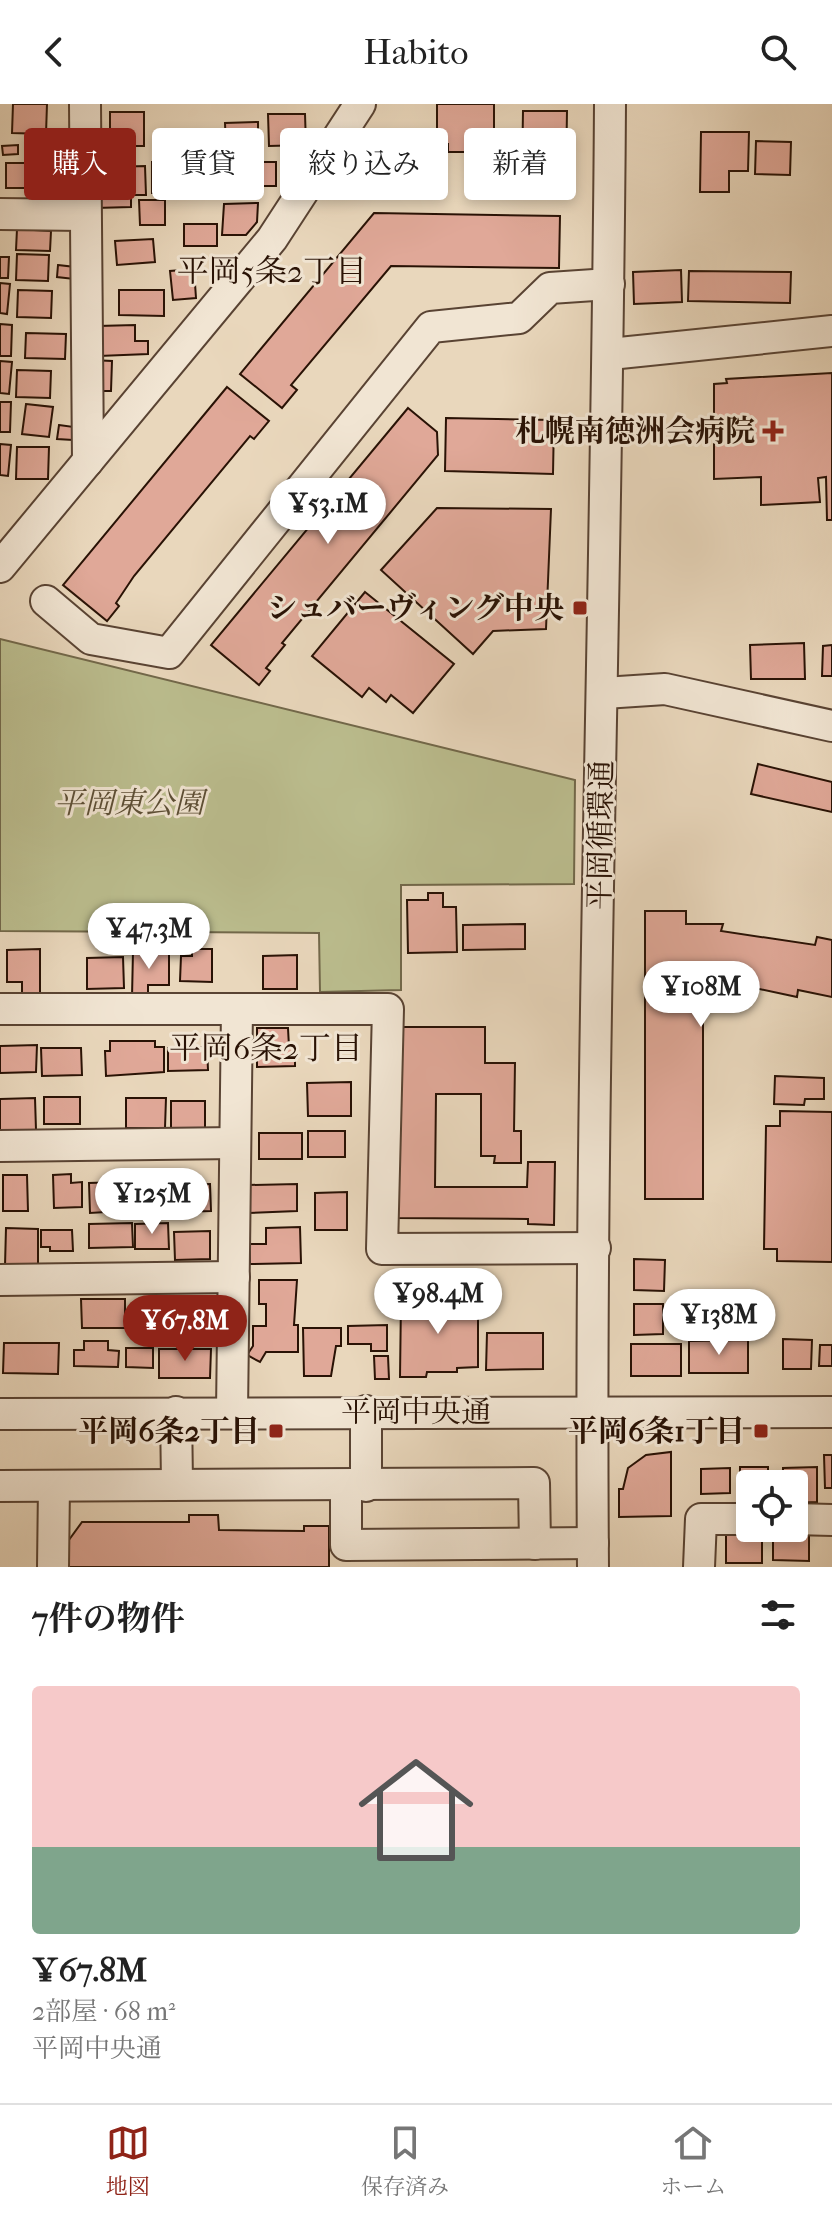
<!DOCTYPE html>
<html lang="ja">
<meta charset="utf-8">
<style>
:root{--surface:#fff;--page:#f2f2f2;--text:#222;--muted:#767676;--line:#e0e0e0;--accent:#8f2418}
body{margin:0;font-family:"IM FELL French Canon","Noto Serif JP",serif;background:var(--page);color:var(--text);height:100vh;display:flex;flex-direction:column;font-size:30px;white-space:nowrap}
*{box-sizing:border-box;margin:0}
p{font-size:26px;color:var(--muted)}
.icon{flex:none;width:44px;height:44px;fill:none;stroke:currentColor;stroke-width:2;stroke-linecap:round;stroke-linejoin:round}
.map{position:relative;height:1463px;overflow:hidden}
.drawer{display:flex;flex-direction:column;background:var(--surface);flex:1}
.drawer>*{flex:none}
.top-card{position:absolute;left:24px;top:24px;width:784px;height:72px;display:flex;gap:16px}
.tools{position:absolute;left:736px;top:1366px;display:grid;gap:16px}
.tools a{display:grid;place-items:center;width:72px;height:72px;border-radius:8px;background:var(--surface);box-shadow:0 4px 12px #0003;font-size:40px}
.price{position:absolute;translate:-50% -68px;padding:0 18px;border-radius:28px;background:#fff;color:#222;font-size:26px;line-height:52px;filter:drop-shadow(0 2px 4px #0008)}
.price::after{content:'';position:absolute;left:50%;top:48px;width:24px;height:18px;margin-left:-12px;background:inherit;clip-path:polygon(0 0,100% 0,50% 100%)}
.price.selected{background:var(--accent);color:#fff}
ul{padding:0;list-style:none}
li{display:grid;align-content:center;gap:16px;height:424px;padding:0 32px}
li+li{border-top:2px solid var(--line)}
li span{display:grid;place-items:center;height:248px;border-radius:8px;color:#555}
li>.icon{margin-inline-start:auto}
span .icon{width:144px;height:144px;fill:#fffc;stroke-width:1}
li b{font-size:34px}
h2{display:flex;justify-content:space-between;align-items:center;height:96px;padding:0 32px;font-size:34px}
.tag{padding:0 28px;border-radius:8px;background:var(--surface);box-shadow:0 4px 12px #0003;font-size:28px;line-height:72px}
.tag.selected{background:var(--accent);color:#fff}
header{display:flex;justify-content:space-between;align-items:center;height:104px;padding:0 32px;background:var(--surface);font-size:36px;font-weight:600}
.menu{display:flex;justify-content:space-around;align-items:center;height:112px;border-top:2px solid var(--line);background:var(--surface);font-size:22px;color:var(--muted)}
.menu a{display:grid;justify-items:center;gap:4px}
.menu .selected{color:var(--accent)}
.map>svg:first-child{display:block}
</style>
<header><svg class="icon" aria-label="back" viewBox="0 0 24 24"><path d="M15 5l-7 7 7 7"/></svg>Habito<svg class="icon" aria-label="search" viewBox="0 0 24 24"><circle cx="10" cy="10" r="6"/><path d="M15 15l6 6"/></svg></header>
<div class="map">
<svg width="832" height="1463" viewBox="0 0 832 1463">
<rect width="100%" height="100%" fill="#e9d7bc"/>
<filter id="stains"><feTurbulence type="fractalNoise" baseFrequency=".0025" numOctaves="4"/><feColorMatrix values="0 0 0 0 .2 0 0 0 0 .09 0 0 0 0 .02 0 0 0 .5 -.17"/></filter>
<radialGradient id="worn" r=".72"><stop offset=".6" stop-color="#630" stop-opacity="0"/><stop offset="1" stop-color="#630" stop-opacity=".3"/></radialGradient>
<!-- green -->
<polygon fill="#bbbd8e" stroke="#72684a" stroke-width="2" points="0,535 575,676 574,780 401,781 401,886 320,888 319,829 0,827"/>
<!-- building -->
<g fill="#e0a898" stroke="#291205" stroke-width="2">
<polygon points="13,0 47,0 46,30 12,29"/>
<polygon points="437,0 494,0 494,48 448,48 448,40 432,39 432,25 437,25"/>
<polygon points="523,7 567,7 566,69 522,69"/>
<rect x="110" y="8" width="34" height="34"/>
<polygon points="268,10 305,10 306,41 269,42"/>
<polygon points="258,18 258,44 226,45 225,19"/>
<polygon points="701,28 749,28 748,67 729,67 729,88 700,88"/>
<polygon points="756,37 791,38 790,71 755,70"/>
<polygon points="18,41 18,50 3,51 2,42"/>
<polygon points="201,55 235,56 235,85 201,85"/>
<rect x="152" y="58" width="40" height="31"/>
<rect x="244" y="58" width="32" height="24"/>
<rect x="6" y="59" width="24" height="25"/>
<polygon points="145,62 146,91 131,91 131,103 95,104 95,84 111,83 110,63"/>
<polygon points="49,66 73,66 73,86 49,87"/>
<polygon points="139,96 165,96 165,121 140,121"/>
<polygon points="258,99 257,118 246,131 222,131 224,100"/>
<polygon points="374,109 560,112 559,164 391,162 291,281 297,286 282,304 240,270"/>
<rect x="184" y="120" width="33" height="22"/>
<polygon points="17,125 51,127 50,147 16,146"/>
<polygon points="153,135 155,158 117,161 115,137"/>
<polygon points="17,150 49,151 48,177 16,176"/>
<polygon points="0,153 9,153 8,174 0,174"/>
<polygon points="58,161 75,163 74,175 57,173"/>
<polygon points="194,165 196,194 173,196 170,167"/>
<polygon points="681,166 682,198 634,200 633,168"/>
<polygon points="689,167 791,168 790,199 688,197"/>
<polygon points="0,179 10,180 7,210 0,209"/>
<polygon points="18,186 52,187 51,214 17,213"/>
<polygon points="119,186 164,186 164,212 119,211"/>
<polygon points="0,220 12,221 11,252 0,252"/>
<polygon points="135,221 135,237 148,237 148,250 99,252 98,222"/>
<polygon points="26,229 66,230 65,255 25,254"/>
<polygon points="91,256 112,257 111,287 90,287"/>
<polygon points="0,257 12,258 9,290 0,289"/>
<polygon points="17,266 51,267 50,294 16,293"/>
<polygon points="832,269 832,416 827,416 826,373 818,374 820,398 761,401 761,373 714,375 714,280 727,279 726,275"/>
<polygon points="227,283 269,317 254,335 250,332 134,472 116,499 119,502 107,517 63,481"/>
<polygon points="0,298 11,298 10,328 0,328"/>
<polygon points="26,300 53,303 49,333 22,330"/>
<polygon points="408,304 437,328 438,351 282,539 285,541 266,564 270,567 259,581 211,541"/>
<polygon points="446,314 554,316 553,370 445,367"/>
<polygon points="59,321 74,323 73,336 57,335"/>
<polygon points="0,340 11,341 8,372 0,371"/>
<polygon points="17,343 49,343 48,375 16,375"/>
<polygon points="437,404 551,405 546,525 493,527 473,550 381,466"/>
<polygon points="365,488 454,560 413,609 391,591 386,598 369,584 362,593 312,552"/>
<polygon points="804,539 805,575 751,575 750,541"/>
<polygon points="832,541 832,572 822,572 823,542"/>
<polygon points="758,660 832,678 832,708 751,690"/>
<polygon points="428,789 443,789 443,803 456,803 457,848 408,849 407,796 428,796"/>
<polygon points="645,807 686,807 686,820 723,820 721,827 815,841 817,833 832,836 832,893 798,886 797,893 703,873 703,1095 645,1095"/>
<polygon points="525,820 525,845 463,846 463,821"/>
<polygon points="40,845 40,890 22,890 22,878 7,878 7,846"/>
<polygon points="192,845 212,845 212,878 180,877 181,852 192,852"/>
<polygon points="133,847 169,848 169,881 148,881 148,893 132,893"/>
<polygon points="297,851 297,885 263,885 263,852"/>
<polygon points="123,853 124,884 87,885 87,854"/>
<polygon points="397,923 485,923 485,959 515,959 514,1027 521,1027 521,1059 494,1059 495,1052 481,1052 481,990 436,990 435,1083 527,1083 528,1058 555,1058 554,1121 528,1120 528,1115 395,1114"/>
<polygon points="257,924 288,924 289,943 295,943 295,962 257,963"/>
<polygon points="110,937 155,937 155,943 164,943 164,968 106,972 105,947 110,947"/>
<polygon points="37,941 36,968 0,969 0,942"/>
<polygon points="207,943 208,966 168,967 168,944"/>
<polygon points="41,944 81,944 82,971 42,972"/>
<polygon points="775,972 824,974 824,995 805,995 804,1001 774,1000"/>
<polygon points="351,978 351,1012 308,1012 307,979"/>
<rect x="44" y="993" width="36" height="27"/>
<polygon points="35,994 36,1026 0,1027 0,995"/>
<polygon points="126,994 166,994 165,1024 126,1024"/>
<rect x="171" y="997" width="34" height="33"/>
<polygon points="780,1007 832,1008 832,1158 777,1157 777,1145 764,1145 766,1022 780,1022"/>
<rect x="308" y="1027" width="37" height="26"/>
<rect x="259" y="1029" width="43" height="26"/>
<polygon points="71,1070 71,1079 82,1078 82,1103 54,1104 53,1071"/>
<polygon points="3,1071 27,1071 28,1107 3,1107"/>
<polygon points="121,1078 122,1107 90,1109 89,1079"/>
<polygon points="132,1078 166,1078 167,1105 132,1106"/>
<polygon points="210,1080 211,1107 178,1108 177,1081"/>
<polygon points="297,1080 297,1107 248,1109 248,1081"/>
<polygon points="347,1088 347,1126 315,1126 315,1089"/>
<polygon points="132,1119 133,1143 89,1144 89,1120"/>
<polygon points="168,1119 169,1145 135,1145 135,1120"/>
<polygon points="300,1123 301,1159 250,1160 250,1140 266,1140 266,1124"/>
<polygon points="6,1124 38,1125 38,1162 5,1162"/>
<polygon points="41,1126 72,1126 73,1147 50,1147 50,1143 41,1143"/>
<polygon points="210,1127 210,1155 175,1156 174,1128"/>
<polygon points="634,1155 665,1156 664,1187 634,1186"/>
<polygon points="259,1176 297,1176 294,1221 298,1221 298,1248 266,1248 260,1258 247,1251 253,1242 253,1222 266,1222 266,1200 259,1200"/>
<polygon points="81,1195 125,1195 125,1224 82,1224"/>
<polygon points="401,1196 478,1196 478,1263 457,1264 457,1268 427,1268 426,1273 400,1273"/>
<polygon points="634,1200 663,1200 663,1230 634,1231"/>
<polygon points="165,1206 166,1237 139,1238 139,1229 129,1229 129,1207"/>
<polygon points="210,1209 210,1238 170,1238 170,1215 180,1214 180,1210"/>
<polygon points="387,1221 387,1247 371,1247 371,1240 348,1240 348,1222"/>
<polygon points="303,1224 341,1224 341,1242 336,1242 331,1272 304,1272"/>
<polygon points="487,1229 543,1229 543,1265 486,1266"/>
<polygon points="783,1235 812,1236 811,1265 783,1265"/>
<polygon points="748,1236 748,1269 689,1269 689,1237"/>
<polygon points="84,1237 108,1237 108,1246 119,1247 118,1263 74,1262 74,1246 84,1246"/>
<polygon points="4,1239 59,1239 58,1270 3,1269"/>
<rect x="631" y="1240" width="50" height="32"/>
<polygon points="820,1241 832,1241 832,1262 819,1262"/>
<polygon points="126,1244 153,1244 153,1264 126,1263"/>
<polygon points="159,1245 211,1245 210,1274 159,1274"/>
<polygon points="374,1252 388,1252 389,1275 375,1275"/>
<polygon points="671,1348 671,1412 619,1413 619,1385 623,1385 628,1364 646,1351"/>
<polygon points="824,1351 832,1351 832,1384 825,1384"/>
<polygon points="740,1363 768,1363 768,1372 776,1372 776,1380 750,1380 750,1397 740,1397"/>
<polygon points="817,1363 817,1398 794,1399 794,1380 783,1380 783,1364"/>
<polygon points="730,1364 730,1389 701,1390 701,1365"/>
<polygon points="189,1411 218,1411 219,1426 304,1427 304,1422 329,1422 329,1463 67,1463 66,1440 82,1418 189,1418"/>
<polygon points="773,1427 809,1427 809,1457 773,1456"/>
<rect x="726" y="1430" width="36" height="29"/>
</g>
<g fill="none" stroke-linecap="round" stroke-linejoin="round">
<defs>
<g id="minor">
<polyline points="85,0 88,357"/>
<polyline points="0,110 84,111"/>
<polyline points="610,250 832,227"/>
<polyline points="0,463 272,135 360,0"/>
<polyline points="46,497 91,535 169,549 431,223 519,214 550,184 609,180"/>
<polyline points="604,589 665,585 832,622"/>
<polyline points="0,905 388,905 382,1145 595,1144"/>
<polyline points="0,1042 235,1039"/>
<polyline points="0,1176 234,1173"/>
<polyline points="176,1308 177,1379"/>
<polyline points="232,1308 237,905"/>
<polyline points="0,1310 832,1308"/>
<polyline points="346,1381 346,1441 593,1439"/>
<polyline points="0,1382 534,1379 535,1440"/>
<polyline points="366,1382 366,1307"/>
<polyline points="794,1415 832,1416"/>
<polyline points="53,1463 54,1382"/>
<path d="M593 1463C589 975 607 488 610 0"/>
<polyline points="699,1463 701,1415 750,1415"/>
</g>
</defs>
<!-- minor casing -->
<use href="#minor" stroke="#594333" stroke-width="34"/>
<!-- minor -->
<use href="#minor" stroke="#f1e5d3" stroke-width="30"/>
</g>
<!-- markers -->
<g fill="#8f2418" stroke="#f1e5d3" stroke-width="3">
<path d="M769 315h8v8h8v8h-8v8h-8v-8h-8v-8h8z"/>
<rect x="572" y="496" width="16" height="16" rx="4"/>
<rect x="268" y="1319" width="16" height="16" rx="4"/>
<rect x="753" y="1319" width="16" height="16" rx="4"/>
</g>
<g text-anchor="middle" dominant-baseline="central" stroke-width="6" stroke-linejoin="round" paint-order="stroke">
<!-- poi labels -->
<g font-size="30" font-weight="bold" fill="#291205" stroke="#f1e5d3" text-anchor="end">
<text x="755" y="327">札幌南徳洲会病院</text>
<text x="564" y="504">シュバーヴィング中央</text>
<text x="260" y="1327">平岡6条2丁目</text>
<text x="745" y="1327">平岡6条1丁目</text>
</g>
<!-- park labels -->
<g font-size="30" font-style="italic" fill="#5c4e35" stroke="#f1e5d3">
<text x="129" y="699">平岡東公園</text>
</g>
<!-- street labels -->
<g font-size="30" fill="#291205" stroke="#f1e5d3">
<text transform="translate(601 731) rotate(-89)">平岡循環通</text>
<text x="416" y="1308">平岡中央通</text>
</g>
<!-- neighbourhood labels -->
<g font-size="32" fill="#291205" stroke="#f1e5d3">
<text x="272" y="167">平岡5条2丁目</text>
<text x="266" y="944">平岡6条2丁目</text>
</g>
</g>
<rect width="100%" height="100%" filter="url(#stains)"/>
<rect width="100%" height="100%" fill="url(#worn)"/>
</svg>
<div class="tools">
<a><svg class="icon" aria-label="locate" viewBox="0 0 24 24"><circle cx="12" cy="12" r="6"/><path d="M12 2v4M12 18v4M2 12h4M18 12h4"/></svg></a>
</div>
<b class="price" style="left:328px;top:442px">¥53.1M</b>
<b class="price" style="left:149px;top:867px">¥47.3M</b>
<b class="price" style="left:701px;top:925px">¥108M</b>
<b class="price" style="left:152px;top:1132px">¥125M</b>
<b class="price" style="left:438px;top:1232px">¥98.4M</b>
<b class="price" style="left:719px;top:1253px">¥138M</b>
<b class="price selected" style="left:185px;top:1259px">¥67.8M</b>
<div class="top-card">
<a class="tag selected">購入</a>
<a class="tag">賃貸</a>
<a class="tag">絞り込み</a>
<a class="tag">新着</a>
</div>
</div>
<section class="drawer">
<h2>7件の物件<svg class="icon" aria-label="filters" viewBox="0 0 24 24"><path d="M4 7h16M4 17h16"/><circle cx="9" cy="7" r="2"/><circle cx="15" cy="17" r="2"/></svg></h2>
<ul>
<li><span style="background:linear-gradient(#f6c9c9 65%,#7fa58c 0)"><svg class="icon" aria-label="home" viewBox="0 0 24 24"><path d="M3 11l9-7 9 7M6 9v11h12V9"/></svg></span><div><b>¥67.8M</b><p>2部屋 · 68 m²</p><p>平岡中央通</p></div></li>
</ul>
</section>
<nav class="menu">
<a class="selected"><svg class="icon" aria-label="map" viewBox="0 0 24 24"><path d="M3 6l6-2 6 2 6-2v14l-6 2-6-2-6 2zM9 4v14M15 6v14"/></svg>地図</a>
<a><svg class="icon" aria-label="saved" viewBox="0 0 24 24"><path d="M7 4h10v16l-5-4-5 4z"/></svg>保存済み</a>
<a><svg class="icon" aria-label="home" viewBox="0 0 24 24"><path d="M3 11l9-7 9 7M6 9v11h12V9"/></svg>ホーム</a>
</nav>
